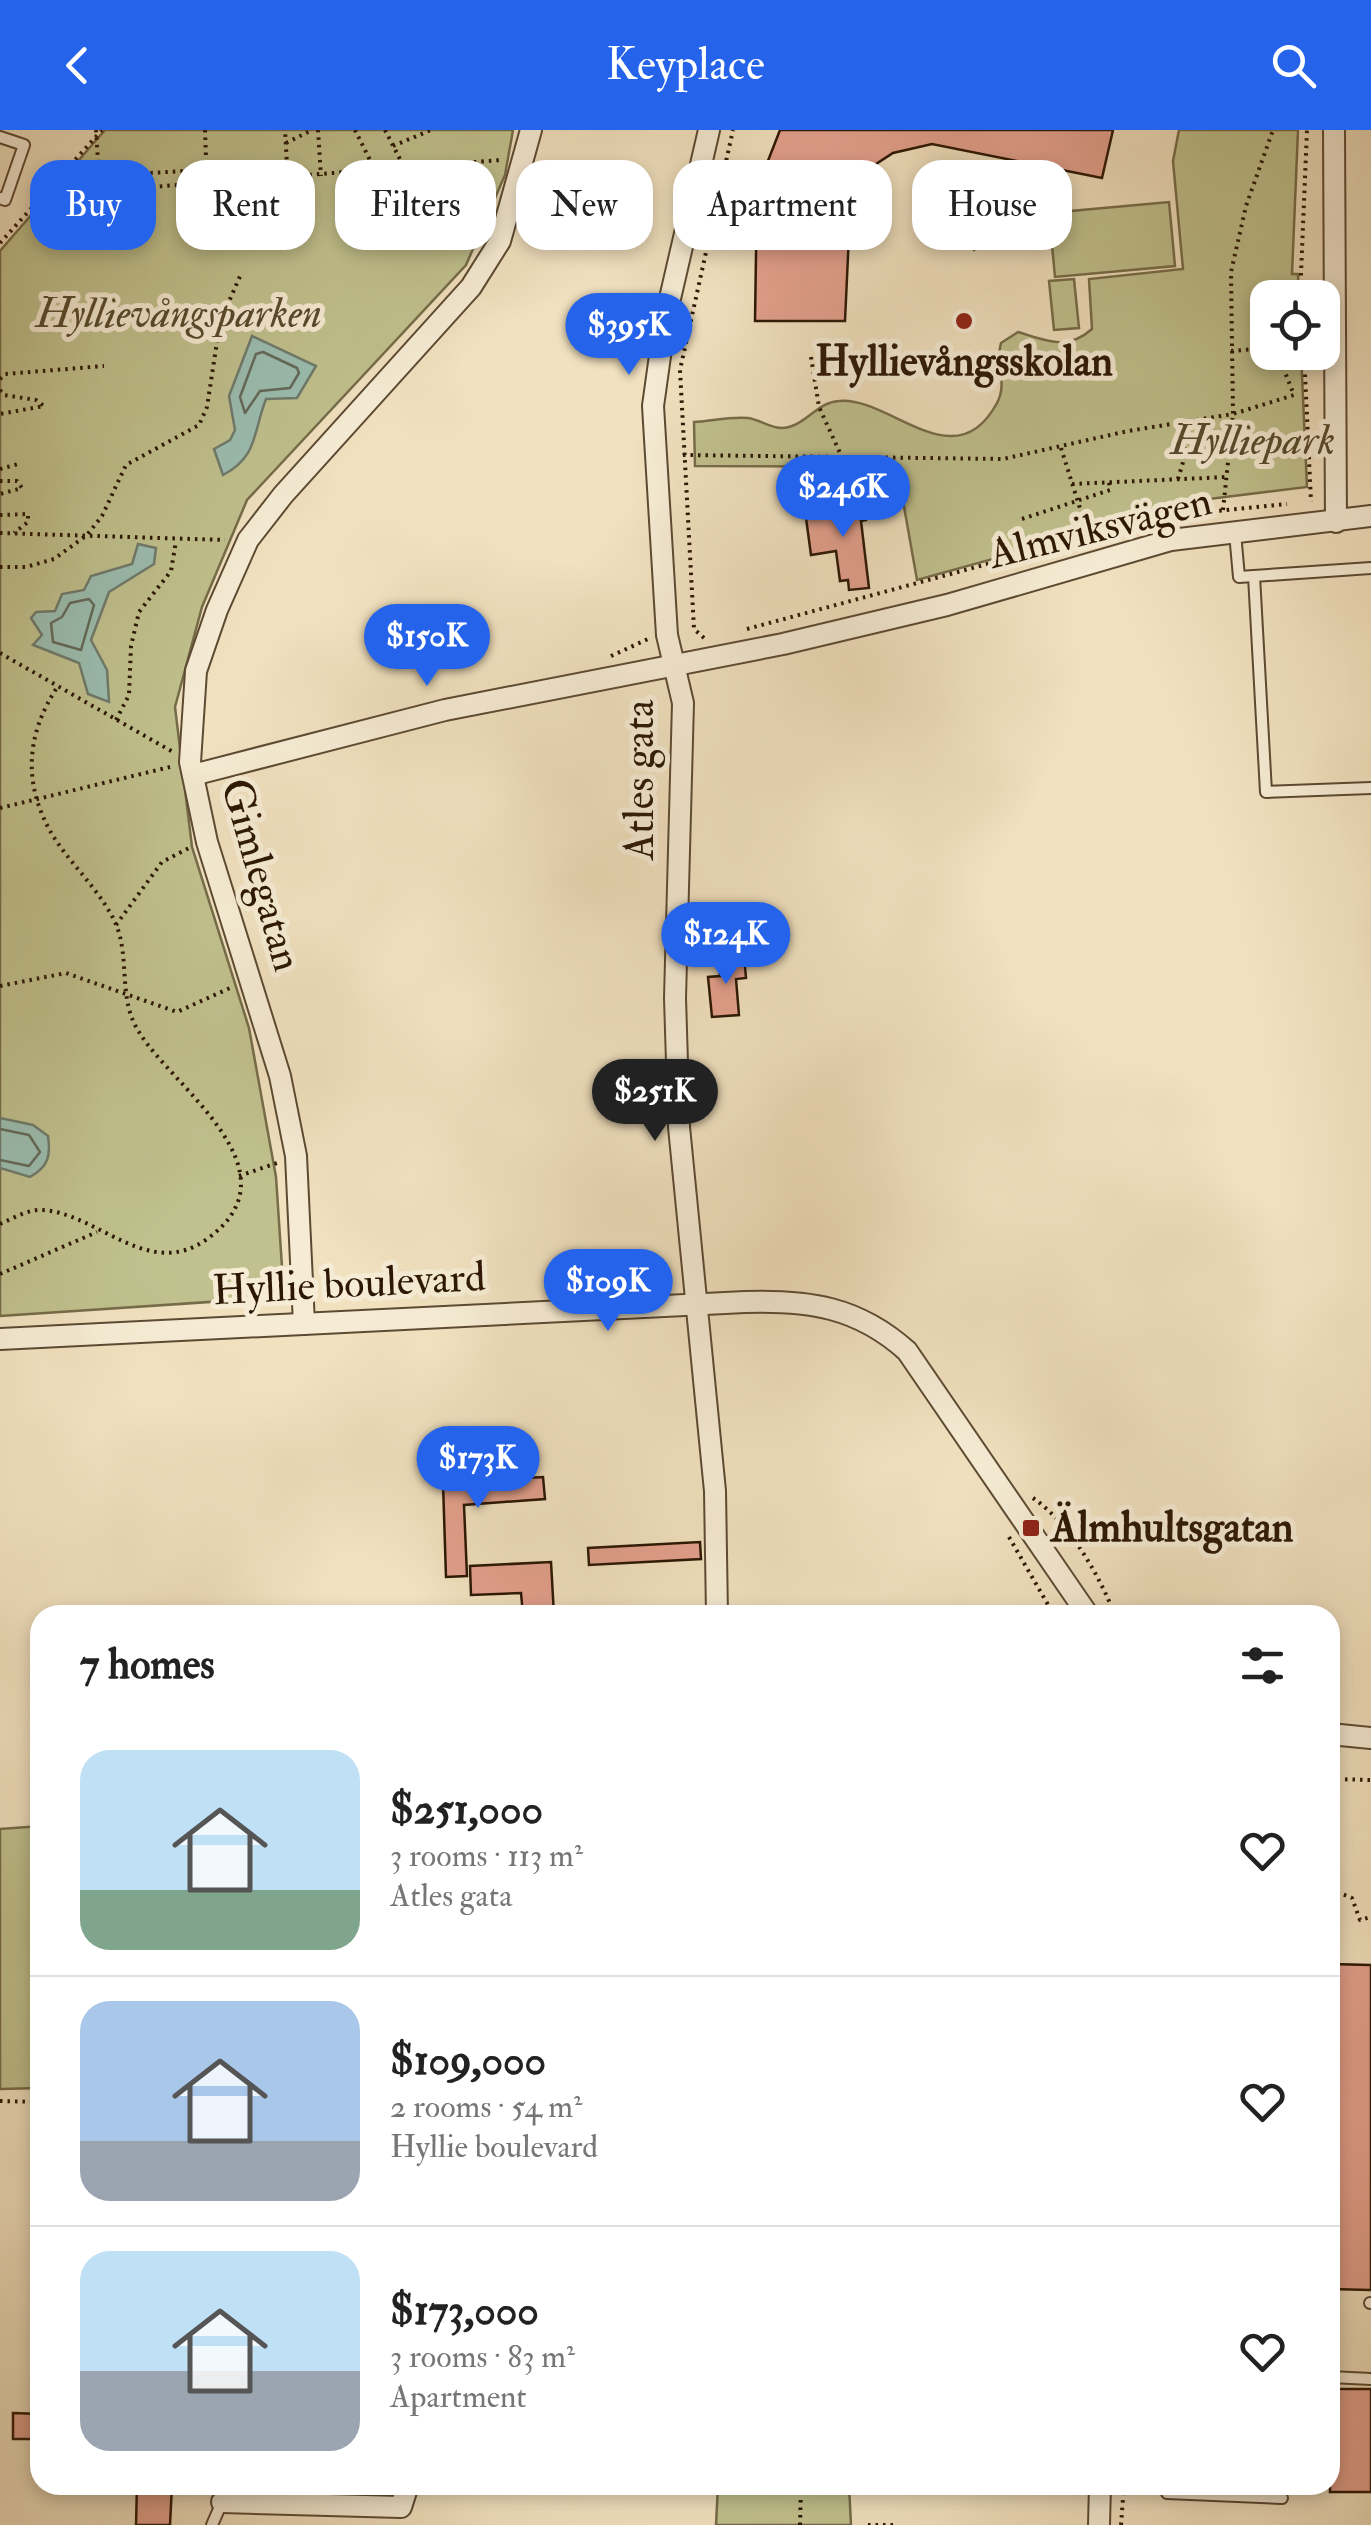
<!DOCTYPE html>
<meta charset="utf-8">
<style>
:root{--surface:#fff;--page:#f6f6f6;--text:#222;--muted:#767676;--line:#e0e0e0;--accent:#2563eb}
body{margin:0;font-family:"IM FELL Double Pica",serif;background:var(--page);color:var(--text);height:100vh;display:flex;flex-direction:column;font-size:38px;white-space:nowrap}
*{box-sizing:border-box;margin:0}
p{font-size:32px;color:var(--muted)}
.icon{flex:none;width:55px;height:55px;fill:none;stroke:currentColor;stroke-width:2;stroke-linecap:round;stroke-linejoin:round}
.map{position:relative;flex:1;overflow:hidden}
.side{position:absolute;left:30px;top:1475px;width:1310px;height:890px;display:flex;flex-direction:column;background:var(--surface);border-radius:30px;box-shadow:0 5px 15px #0003}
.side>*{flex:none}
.banner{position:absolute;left:30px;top:30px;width:1312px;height:90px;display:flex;gap:20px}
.buttons{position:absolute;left:1250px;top:150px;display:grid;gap:20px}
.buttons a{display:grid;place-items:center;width:90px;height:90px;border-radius:20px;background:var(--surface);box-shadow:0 5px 15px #0003;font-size:50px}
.price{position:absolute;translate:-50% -85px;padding:0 22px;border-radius:35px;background:var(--accent);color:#fff;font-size:32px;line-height:65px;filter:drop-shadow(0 2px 5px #0008)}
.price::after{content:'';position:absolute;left:50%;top:60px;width:30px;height:22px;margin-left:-15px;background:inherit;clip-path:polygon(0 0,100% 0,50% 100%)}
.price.selected{background:#222;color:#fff}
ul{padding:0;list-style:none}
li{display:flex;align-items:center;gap:30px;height:250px;padding:0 50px}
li+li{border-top:2px solid var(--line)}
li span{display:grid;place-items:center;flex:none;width:280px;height:200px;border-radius:30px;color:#555}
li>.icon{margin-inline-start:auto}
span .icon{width:120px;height:120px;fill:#fffc;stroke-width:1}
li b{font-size:42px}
h2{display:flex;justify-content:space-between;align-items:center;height:120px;padding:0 50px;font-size:42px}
.pill{padding:0 35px;border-radius:30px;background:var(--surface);box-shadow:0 5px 15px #0003;font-size:35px;line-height:90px}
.pill.selected{background:var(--accent);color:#fff}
header{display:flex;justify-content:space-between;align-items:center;height:130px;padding:0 50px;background:var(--accent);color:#fff;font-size:45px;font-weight:600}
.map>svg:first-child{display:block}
</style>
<header><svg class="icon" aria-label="back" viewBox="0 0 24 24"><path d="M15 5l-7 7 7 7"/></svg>Keyplace<svg class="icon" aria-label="search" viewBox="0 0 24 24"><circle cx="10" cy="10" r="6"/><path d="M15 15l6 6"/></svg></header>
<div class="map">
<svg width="1371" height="2395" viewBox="0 0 1371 2395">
<rect width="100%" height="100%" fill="#f1e1bf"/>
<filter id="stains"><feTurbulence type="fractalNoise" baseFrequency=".002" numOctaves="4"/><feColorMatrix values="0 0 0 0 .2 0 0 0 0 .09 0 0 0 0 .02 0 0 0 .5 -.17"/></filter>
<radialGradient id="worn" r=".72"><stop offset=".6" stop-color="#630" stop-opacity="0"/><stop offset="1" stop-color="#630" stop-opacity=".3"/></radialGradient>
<!-- green -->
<g fill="#c0c18e" stroke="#766c49" stroke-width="2.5">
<polygon points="105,0 513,0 505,45 466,135 247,370 202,477 175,577 192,717 249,898 276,1047 284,1167 0,1186 0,121"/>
<path d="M1179 0H1298L1292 144H1298L1299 167 1268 168V222L1301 223 1307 357 1209 369 917 450 897 337 695 336 694 292C711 291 732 286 748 288 763 290 775 303 792 296 809 290 819 272 839 271 890 266 955 351 997 273 1008 253 995 232 1001 213L1018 202C1048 211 1067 221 1092 199L1089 149 1183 139 1173 31Z"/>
<polygon points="1006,66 1021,92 974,120 958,93"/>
<polygon points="1169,72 1175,136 1055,147 1049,83"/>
<polygon points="1074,149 1079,198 1054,200 1049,151"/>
<polygon points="40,1696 40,1958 0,1959 0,1699"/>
<polygon points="718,2355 849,2355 851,2395 716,2395"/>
</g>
<!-- water -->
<g fill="#9bbeb1" stroke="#6f7b6c" stroke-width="2.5">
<path d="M252 206 316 236 297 268 266 269C253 302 258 327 223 345L214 319 230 310 235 300 229 266Z"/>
<polygon points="138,414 156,418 154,434 109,462 91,510 107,540 109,572 88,564 79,533 33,515 42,505 31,488 36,482 55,481 62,464 84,460 91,446 132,434"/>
<path d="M0 988 33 995 48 1006C51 1026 48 1037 30 1047L0 1038Z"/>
</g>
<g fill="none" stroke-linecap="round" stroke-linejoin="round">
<!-- shore -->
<g stroke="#646a5a" stroke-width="2.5">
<polygon points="263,222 297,238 299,243 290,258 260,261 245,283 240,267 256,224"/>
<polygon points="89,469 94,475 81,520 53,512 51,493 62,487 70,473"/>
<polyline points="0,999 29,1005 40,1022 29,1036 0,1030"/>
</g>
</g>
<!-- building -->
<g fill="#e3a08d" stroke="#2c1704" stroke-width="2.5">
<polygon points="780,0 1113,0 1102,48 932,14 893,23 870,38 856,59 850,83 845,191 755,191 757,59"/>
<polygon points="863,360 866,390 861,391 869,458 849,460 848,450 840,451 836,421 811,425 806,388 848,382 845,362"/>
<polygon points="744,826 746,848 736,849 739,885 712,887 708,847 720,846 718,828"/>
<polygon points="543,1347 545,1369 464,1375 467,1446 446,1447 443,1353"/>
<polygon points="700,1412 701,1429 589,1435 588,1418"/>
<polygon points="551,1432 554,1485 523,1485 521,1463 471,1465 470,1436"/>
<polygon points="1330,1834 1371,1835 1371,2160 1330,2159"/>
<rect x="1330" y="2259" width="41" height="103"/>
<polygon points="13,2283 40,2284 40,2309 13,2309"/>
<polygon points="137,2355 172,2355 170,2395 136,2395"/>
</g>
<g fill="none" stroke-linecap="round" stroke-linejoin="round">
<defs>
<g id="lane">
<polyline points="0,7 24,15 5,70 0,68"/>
<polyline points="1235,403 1239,447 1371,438"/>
<polyline points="1254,446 1266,662 1371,658"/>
<polyline points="1370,2173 1371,2173"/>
<polyline points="1330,2247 1371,2249"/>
<polyline points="1167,2363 1282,2368"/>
<polyline points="212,2395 222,2372"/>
</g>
<g id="street">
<polyline points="709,0 665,190 653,276 667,505 683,573 675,868 679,997 715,1361 717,1485"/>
<polyline points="1334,0 1336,392"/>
<polyline points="193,645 445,580 783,514 947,475 1171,410 1371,386"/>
<polyline points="304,1194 296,1026 280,946 207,712 190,632 196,541 217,480 248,410 283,365 471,157 500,111 531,0"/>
<path d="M0 1209 745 1172C809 1170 858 1177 907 1221L1088 1485"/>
<polyline points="1330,1604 1371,1608"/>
<polyline points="222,2372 401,2377 408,2355"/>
<polyline points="1099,2395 1100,2355"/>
</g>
</defs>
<!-- lane casing -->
<use href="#lane" stroke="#5d4a33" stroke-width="14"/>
<!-- street casing -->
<use href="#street" stroke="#5d4a33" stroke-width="24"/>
<!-- path -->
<g stroke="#2c1704" stroke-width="4" stroke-dasharray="2.5 5" stroke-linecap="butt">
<polyline points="96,0 99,46 287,35 285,0"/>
<polyline points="205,0 207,55"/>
<polyline points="318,0 321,46"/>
<polyline points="355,0 375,40"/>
<polyline points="385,0 405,39"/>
<polyline points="286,13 312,0"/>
<polyline points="393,16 431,0"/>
<polyline points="99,46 100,61 501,30"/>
<polyline points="0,113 102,0"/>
<polyline points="1300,168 1307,0"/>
<polyline points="1231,221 1268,218"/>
<polyline points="1304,222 1311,372"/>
<polyline points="811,227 819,277 841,325"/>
<polyline points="0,249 5,244 104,236"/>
<polyline points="0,260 4,265 36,270 44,276 0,284"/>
<polyline points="1061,318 1089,407"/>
<polyline points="683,325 1003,329 1128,301 1233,284 1231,142 1246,76 1273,0"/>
<polyline points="0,339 18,334"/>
<polyline points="1178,349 1195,292"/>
<polyline points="0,351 17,351 22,358 0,364"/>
<polyline points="1072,354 1227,347"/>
<polyline points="1223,380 1233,284 1294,265 1277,222"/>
<polyline points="0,385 28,384 28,392 14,403"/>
<polyline points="1022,389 1110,360 1109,352"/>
<polyline points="0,403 225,410"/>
<polyline points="0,437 26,437 54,429 87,405 102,386 126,335 199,295 207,277 220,192 241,144"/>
<polyline points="747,499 1165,386 1287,374"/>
<polyline points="704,508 694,499 680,240 733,0"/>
<polyline points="0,523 173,622"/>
<polyline points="611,526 648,509"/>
<polyline points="116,590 129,565 131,516 139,482 171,441 176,411"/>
<polyline points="0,678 170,637"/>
<polyline points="116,795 162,732 191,717"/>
<polyline points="0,856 66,843 177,882 230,858"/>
<polyline points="239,1046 277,1033"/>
<path d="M0 1094C14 1088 28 1079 43 1080 99 1084 149 1151 207 1109 302 1041 171 956 139 902 117 868 131 828 115 792 99 759 72 736 53 706 22 654 26 604 58 556"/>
<polyline points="0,1144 97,1102"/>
<path d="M1033 1368C1070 1394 1098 1443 1115 1485"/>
<polyline points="1009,1407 1054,1485"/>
<polyline points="1330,1649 1371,1650"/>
<polyline points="1330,1759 1352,1768 1360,1790 1371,1787"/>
<polyline points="1330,1770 1338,1762"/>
<polyline points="0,1971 40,1972"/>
<polyline points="800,2395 801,2355"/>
<polyline points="868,2395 894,2395"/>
<polyline points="1121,2395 1124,2355"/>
</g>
<!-- lane -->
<use href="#lane" stroke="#f6ecd5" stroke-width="10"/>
<!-- street -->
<use href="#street" stroke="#f6ecd5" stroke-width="20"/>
</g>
<!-- markers -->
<g fill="#8f2418" stroke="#f6ecd5" stroke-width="4">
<circle cx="964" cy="191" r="10"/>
<rect x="1021" y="1388" width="20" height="20" rx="5"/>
</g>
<g text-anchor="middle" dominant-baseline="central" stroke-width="10" stroke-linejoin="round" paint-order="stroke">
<!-- park labels -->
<g font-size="42" font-style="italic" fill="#584a2d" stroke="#f6ecd5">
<text x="179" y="184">Hyllievångsparken</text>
<text x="1253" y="311">Hylliepark</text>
</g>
<!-- poi labels -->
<g font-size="42" font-weight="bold" fill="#2c1704" stroke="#f6ecd5">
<text x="964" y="232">Hyllievångsskolan</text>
<text x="1051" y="1398" text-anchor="start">Älmhultsgatan</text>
</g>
<!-- street labels -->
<g font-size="42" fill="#2c1704" stroke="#f6ecd5">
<text transform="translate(1100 398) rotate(-14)">Almviksvägen</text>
<text transform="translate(640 650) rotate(-90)">Atles gata</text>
<text transform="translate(261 745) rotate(74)">Gimlegatan</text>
<text transform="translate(349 1154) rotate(-3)">Hyllie boulevard</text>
</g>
</g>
<rect width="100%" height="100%" filter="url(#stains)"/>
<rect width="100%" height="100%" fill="url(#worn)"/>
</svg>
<div class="buttons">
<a><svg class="icon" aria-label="locate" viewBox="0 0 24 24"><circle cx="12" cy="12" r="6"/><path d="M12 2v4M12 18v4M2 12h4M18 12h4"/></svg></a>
</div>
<b class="price" style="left:629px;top:248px">$395K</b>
<b class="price" style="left:843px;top:410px">$246K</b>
<b class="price" style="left:427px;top:559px">$150K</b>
<b class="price" style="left:726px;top:857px">$124K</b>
<b class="price selected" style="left:655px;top:1014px">$251K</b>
<b class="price" style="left:608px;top:1204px">$109K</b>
<b class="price" style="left:478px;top:1381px">$173K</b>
<div class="banner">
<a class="pill selected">Buy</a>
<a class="pill">Rent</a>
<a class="pill">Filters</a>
<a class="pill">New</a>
<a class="pill">Apartment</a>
<a class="pill">House</a>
</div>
<section class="side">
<h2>7 homes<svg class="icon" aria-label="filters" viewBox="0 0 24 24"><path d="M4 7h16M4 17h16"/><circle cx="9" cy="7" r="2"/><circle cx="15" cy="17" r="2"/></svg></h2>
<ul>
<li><span style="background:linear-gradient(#bfe0f5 70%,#7fa58c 0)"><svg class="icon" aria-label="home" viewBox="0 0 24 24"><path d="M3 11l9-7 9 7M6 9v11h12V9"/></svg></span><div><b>$251,000</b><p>3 rooms · 113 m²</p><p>Atles gata</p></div><svg class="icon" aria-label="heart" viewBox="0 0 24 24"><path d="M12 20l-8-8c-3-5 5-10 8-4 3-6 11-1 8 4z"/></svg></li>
<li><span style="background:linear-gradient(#a9c7e8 70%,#9aa5b1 0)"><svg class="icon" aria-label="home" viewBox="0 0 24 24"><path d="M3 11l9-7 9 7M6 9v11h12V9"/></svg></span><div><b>$109,000</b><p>2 rooms · 54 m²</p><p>Hyllie boulevard</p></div><svg class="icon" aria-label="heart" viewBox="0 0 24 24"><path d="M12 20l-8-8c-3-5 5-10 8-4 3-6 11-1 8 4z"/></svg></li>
<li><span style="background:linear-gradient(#bfe0f5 60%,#9aa5b1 0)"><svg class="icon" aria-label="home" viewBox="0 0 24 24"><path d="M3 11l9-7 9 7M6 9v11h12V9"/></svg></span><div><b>$173,000</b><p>3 rooms · 83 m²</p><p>Apartment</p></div><svg class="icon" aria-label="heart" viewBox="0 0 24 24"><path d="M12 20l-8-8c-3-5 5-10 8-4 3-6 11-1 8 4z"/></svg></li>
</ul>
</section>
</div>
